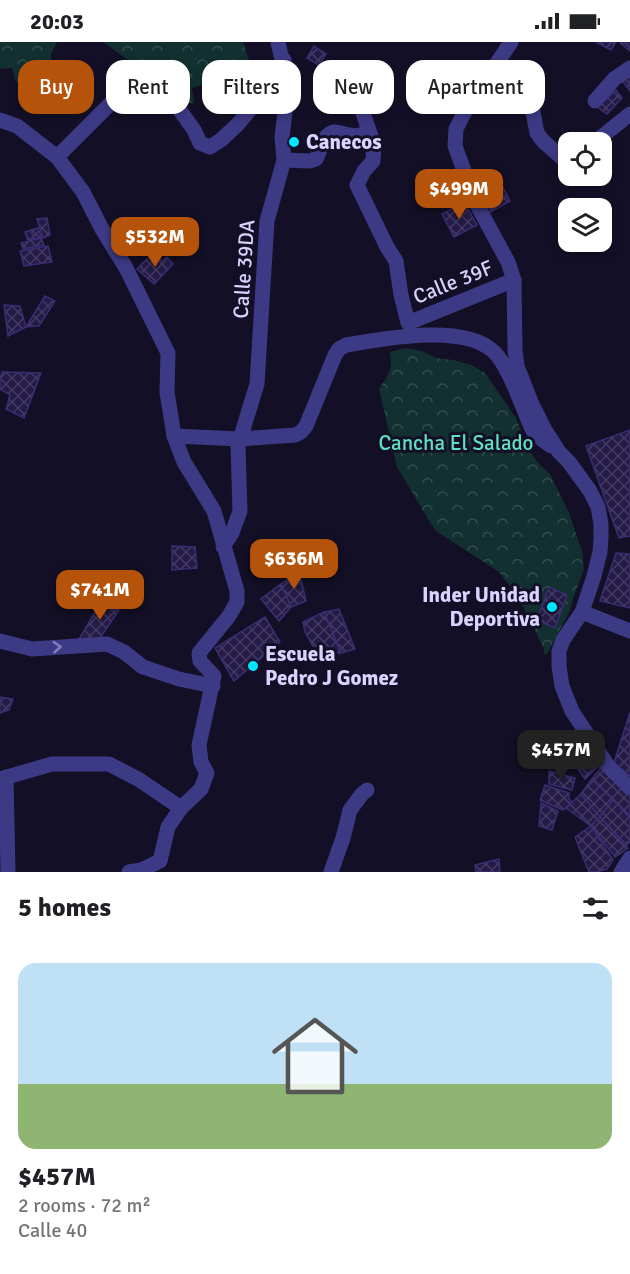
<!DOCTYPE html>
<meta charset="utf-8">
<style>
:root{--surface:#fff;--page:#f6f6f6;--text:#202124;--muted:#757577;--line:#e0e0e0;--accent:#b45309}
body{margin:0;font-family:Signika,sans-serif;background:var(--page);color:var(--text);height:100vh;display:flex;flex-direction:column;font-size:22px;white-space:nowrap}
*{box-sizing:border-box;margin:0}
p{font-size:20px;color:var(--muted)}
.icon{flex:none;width:33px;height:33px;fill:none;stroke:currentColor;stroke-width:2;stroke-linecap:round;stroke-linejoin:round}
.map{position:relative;height:830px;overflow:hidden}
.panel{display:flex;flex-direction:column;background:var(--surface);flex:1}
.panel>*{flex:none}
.guide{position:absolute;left:18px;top:18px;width:594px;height:54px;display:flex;gap:12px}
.buttons{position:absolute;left:558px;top:90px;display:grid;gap:12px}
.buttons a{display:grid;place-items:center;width:54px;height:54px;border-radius:12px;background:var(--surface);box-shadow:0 3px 9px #0003;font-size:30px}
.price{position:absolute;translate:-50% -51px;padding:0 14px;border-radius:12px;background:var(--accent);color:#fff;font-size:20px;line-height:39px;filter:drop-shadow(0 2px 3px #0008)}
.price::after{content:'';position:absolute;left:50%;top:36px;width:18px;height:14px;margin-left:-9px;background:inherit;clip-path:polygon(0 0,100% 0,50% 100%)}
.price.active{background:#222;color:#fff}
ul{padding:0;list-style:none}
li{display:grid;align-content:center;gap:12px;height:318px;padding:0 18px}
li+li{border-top:2px solid var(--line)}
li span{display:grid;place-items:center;height:186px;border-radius:18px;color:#555}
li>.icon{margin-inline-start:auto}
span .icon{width:108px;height:108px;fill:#fffc;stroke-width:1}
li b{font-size:26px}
h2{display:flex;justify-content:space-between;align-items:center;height:72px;padding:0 18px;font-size:26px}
.pill{padding:0 21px;border-radius:18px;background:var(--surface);box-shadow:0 3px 9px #0003;font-size:21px;line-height:54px}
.pill.active{background:var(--accent);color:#fff}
.status{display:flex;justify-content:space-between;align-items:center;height:42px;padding:0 30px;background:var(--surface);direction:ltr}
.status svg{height:16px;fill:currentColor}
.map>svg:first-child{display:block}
</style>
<div class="status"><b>20:03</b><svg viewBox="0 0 49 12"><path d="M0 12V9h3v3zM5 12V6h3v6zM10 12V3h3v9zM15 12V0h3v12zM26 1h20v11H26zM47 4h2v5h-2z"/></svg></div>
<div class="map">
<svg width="630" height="830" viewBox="0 0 630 830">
<defs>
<pattern id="forest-crowns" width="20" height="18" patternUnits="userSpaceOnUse" patternTransform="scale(1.5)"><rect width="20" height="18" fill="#12302f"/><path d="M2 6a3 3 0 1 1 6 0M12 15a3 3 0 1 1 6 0" fill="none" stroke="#344d4e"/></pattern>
<pattern id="building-cross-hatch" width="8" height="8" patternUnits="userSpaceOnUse" patternTransform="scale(1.5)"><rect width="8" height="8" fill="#241b47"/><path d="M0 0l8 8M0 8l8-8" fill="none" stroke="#433b63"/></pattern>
</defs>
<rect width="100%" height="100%" fill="#130f26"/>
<!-- forest -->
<g fill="url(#forest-crowns)">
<polygon points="0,0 57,0 51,12 54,44 38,55 16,40 12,26 0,27"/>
<polygon points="100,0 243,0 258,45 244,59 225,35 192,46 194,61 180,62 157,22 135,23 103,0"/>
<path d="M405 306 422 309 436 316 454 318 471 323 485 331 516 376 528 406 538 421 550 432 569 471 582 509 584 527 573 557 570 569 547 612H544V607L519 556 499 530 436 489 428 477 397 425 379 347C389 331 393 330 390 310Z"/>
</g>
<!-- building -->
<g fill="url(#building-cross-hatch)" stroke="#3b2d73" stroke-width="1.5">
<polygon points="596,0 616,0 611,8"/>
<polygon points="621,0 630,0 630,9 620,1"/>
<polygon points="314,4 326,12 319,23 307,16"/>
<polygon points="630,30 630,49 620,36"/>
<polygon points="493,36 510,49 503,58 486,46"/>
<polygon points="616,48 622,56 607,72 597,65"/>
<polygon points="499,138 510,159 487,172 476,151"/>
<polygon points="464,160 477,183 454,195 442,172"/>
<polygon points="47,176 50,193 43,196 37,177"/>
<polygon points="38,186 41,195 34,197 31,188"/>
<polygon points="31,188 34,197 28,199 25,190"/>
<polygon points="41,196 44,203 23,207 21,201"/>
<polygon points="48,204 52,220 24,224 20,209"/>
<polygon points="154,210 162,219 167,215 173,222 154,242 137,227"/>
<polygon points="45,254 55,259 39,284 26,285"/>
<polygon points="4,263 20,264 26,285 8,294"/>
<polygon points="2,330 41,331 24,376 6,367 10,353 0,347 0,336"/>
<polygon points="630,388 630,494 619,496 586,404"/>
<polygon points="172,504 195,505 197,526 172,528"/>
<polygon points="616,511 630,512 630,566 600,559"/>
<polygon points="299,529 306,559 291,565 281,542"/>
<polygon points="281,542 291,565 279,579 261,557"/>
<polygon points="549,545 567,553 555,586 537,578"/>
<polygon points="103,556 119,568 100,596 78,599"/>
<polygon points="339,567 355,607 341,611 324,570"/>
<polygon points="324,570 341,611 318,613 305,590 303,580"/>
<polygon points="265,575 280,600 234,639 215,606"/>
<polygon points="0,655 13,657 9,668 0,671"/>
<polygon points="630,670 630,734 614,721"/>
<polygon points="581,691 602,721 585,737 570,717 576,709 570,699"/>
<polygon points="604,722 630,751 630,775 592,737"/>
<polygon points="549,729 575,736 572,748 549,742"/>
<polygon points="592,737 613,758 600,775 581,752"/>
<polygon points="545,743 569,751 569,757 572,760 563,768 540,758"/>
<polygon points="581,752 600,775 591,784 566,766"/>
<polygon points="613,758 630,776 630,799 627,803 600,775"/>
<polygon points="541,761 558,769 552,788 539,784"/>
<polygon points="600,775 628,806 615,815 591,784"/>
<polygon points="591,784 613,818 607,827 596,830 589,830 575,795"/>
<polygon points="499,817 500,830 476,830 475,823"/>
</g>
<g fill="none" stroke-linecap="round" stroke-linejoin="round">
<!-- minor -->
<g stroke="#3d3a85" stroke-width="15">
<polyline points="511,0 464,71 456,87 455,104 475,159 508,220 514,238 515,308 517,324 531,360 545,388 559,410 569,420 590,449 598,465 601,482 601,496 600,510 594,534 582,570 563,598 559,609 559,624 562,644 572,669 608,724 630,746"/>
<polyline points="526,58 533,70 537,91 543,99 568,121"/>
<polyline points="595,59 614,37 630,26"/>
<polyline points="363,71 374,103 373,119 364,129 357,143 387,205 396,219 401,253 408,281 514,238"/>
<polyline points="0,78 17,84 57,115 83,150 102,187 126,226 168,311 167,350 174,394 184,420 214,469 237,549 237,560 229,574 199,611 200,619 214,634 199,703 201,720 207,731 201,747 181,766 168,785 160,819 141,828 129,830"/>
<polyline points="595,100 630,72"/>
<polyline points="57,115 146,26 154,26 158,31 179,67 194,88 200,101 210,105 221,98 238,82 252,65 272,50 285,44"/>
<path d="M284 118 310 119 316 117C320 110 321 101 327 94 334 86 341 92 350 93 357 95 363 93 369 90"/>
<path d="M174 394 240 397 295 393 301 390 306 384 335 313 339 307 346 303C383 297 462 281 493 309 508 322 523 367 532 387L536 393 551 404"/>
<polyline points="223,505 232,491 240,469 238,404 257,342 267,179 284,118 282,95 285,71 286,35 284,18 281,14 278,0"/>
<polyline points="582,570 630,589"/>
<polyline points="0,599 32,607 107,602 124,610 143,625 179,637 213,644"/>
<polyline points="6,735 8,830"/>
<polyline points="0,737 52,722 109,722 138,737 181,766"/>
<polyline points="331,830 343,796 350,768 362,752 367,748"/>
<polyline points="621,830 630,816"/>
</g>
</g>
<!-- one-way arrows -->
<defs><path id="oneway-chevron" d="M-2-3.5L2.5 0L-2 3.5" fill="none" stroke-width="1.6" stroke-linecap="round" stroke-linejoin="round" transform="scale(1.5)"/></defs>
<use stroke="#837fbc" href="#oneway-chevron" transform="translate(57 605) rotate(-4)"/>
<!-- markers -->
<g fill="#00e5ff" stroke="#130f26" stroke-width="2">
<circle cx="294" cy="100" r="6"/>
<circle cx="552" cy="565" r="6"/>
<circle cx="253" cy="624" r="6"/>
</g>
<g text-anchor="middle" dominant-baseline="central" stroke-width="6" stroke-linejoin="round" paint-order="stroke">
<!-- poi labels -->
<g font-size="21" font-weight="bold" fill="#d9d4ff" stroke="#130f26" text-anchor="start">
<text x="306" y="100">Canecos</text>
<text x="540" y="553" text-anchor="end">Inder Unidad<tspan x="540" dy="24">Deportiva</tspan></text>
<text x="265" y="612">Escuela<tspan x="265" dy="24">Pedro J Gomez</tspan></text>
</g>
<!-- street labels -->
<g font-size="21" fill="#d9d4ff" stroke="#130f26">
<text transform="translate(244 227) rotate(-86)">Calle 39DA</text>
<text transform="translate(453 240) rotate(-22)">Calle 39F</text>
</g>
<!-- park labels -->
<g font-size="21" fill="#5fe0c0" stroke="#130f26">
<text x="456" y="401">Cancha El Salado</text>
</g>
</g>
</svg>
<div class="buttons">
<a><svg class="icon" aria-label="locate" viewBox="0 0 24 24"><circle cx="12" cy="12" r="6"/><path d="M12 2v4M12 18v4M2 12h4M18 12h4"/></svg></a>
<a><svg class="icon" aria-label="layers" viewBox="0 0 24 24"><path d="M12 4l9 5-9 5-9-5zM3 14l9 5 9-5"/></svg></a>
</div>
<b class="price" style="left:459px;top:178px">$499M</b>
<b class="price" style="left:155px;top:226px">$532M</b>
<b class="price" style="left:294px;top:548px">$636M</b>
<b class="price" style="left:100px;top:579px">$741M</b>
<b class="price active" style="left:561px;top:739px">$457M</b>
<div class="guide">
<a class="pill active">Buy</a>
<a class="pill">Rent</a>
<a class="pill">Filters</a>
<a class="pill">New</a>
<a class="pill">Apartment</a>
</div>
</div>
<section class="panel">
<h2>5 homes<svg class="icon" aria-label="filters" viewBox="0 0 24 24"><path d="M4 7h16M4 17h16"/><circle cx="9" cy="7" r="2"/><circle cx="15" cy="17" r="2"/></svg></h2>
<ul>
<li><span style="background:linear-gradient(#bfe0f5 65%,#8fb573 0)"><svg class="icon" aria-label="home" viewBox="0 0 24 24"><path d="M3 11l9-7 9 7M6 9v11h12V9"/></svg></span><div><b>$457M</b><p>2 rooms · 72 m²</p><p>Calle 40</p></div></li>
</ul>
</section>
